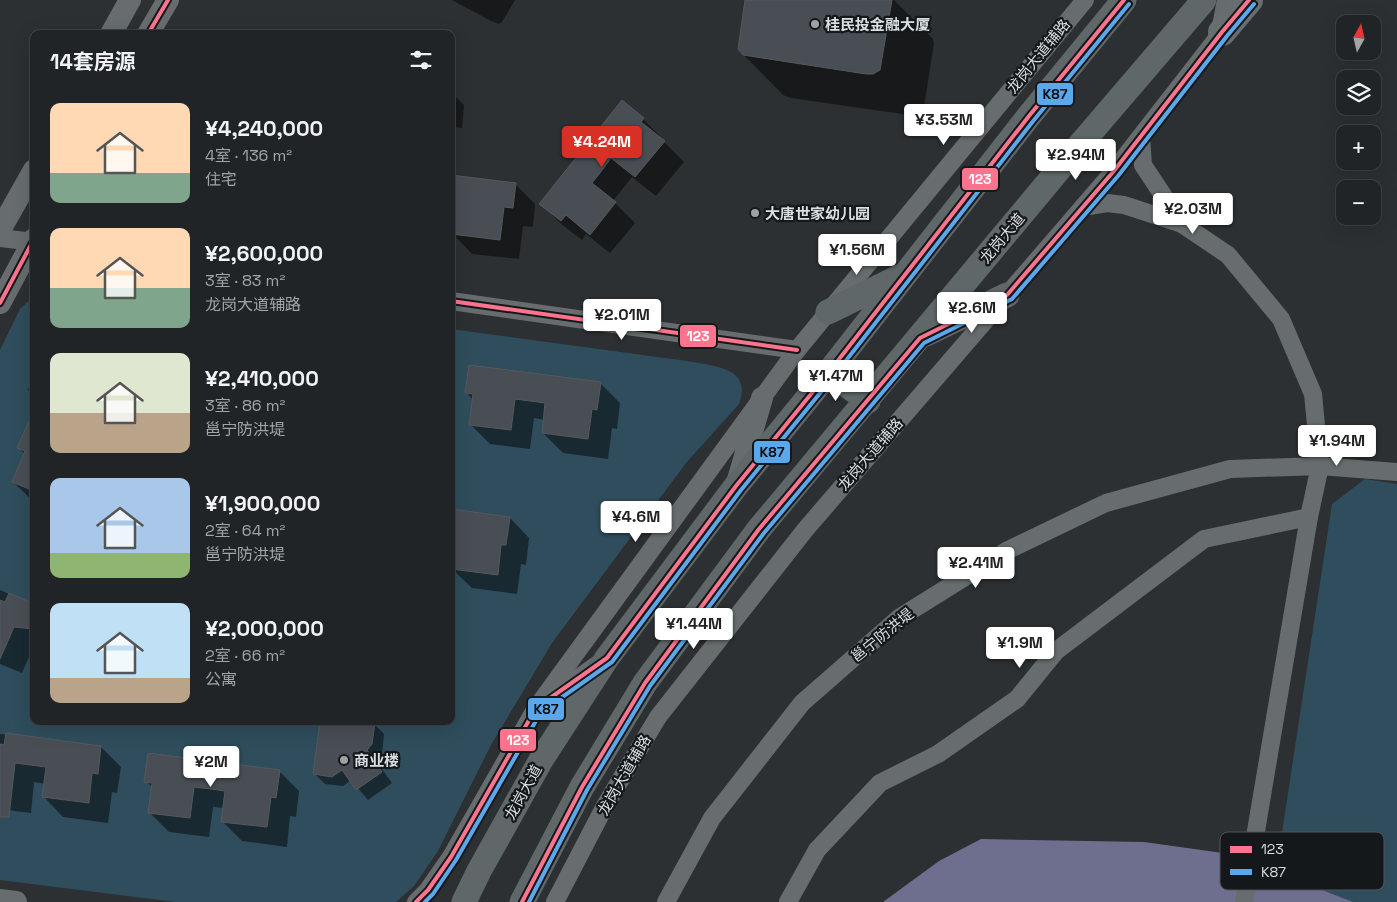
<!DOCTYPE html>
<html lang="zh">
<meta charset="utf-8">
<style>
:root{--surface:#212426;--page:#292c2e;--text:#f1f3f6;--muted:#a2a4a7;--line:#3e4143;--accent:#d93025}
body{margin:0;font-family:"Space Grotesk","Noto Sans SC",sans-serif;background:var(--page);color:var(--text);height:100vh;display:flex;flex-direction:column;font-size:19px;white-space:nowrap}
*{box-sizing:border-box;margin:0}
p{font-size:16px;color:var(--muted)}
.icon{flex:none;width:28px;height:28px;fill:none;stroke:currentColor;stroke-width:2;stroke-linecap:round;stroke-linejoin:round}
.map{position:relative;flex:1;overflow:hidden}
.sheet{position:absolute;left:30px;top:30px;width:425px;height:695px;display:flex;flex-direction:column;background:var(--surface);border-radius:10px;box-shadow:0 5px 20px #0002,0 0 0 1px var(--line)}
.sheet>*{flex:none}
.needle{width:32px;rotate:8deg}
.tools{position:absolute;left:1336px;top:15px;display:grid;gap:10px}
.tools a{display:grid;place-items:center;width:45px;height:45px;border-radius:10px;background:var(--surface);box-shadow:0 5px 20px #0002,0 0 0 1px var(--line);font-size:25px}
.price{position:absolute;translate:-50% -42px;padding:0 11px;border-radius:5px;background:#fff;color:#222;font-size:16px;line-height:32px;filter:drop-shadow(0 1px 2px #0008)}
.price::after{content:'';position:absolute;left:50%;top:30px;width:15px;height:11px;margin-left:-8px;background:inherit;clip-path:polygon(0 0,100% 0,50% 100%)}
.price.selected{background:var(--accent);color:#fff}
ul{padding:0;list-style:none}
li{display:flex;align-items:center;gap:15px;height:125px;padding:0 20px}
li span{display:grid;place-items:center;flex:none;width:140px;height:100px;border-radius:10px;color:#555}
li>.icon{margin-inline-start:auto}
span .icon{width:60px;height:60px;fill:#fffc;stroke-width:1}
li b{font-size:21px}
h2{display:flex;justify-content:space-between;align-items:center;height:60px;padding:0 20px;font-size:21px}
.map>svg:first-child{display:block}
</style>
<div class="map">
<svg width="1397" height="902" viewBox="0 0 1397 902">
<rect width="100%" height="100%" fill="#2c3032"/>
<!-- green -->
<g fill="#2f4d5c">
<path d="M34 296V721H451V329L687 361C713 366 753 367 739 404L686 463 552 643 491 745 438 851 414 886 396 902H175L0 880V350L20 309Z"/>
<polygon points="1365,479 1397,484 1397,902 1353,902 1276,872 1332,504"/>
</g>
<!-- water -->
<polygon fill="#6e6f8e" points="981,839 1144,842 1230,854 1353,902 883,902 939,861"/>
<!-- shadow -->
<g fill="#0007">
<polygon points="452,0 515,0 502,22 499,24 491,21"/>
<polygon points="746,0 894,0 933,39 934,43 924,107 919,115 909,115 791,98 783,95 741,52"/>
<polygon points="451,92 464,105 462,128 452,127 451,136"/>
<polygon points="622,102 643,119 663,139 662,140 684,162 656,196 632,177 613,201 635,223 610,253 586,234 582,240 560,223 541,203"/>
<polygon points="451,176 515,184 535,204 533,227 523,226 519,259 472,254 453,234 456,208 451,204"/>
<polygon points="34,376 34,395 28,390"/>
<polygon points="600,383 620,403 617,429 612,428 608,459 563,453 543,433 545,420 534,418 530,449 490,444 470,424 473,400 467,393"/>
<polygon points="34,428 34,502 13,482 25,454 19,448"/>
<polygon points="451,511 510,518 529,538 526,565 521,564 517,594 472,588 452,569 454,556 451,555"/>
<polygon points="0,590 34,605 34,646 22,673 0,664"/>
<polygon points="374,724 384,734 382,754 376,761 392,783 368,800 351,780 343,786 325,784 315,774"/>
<polygon points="0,734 101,747 121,767 117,793 112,792 108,823 63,817 44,797 45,784 34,782 31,813 0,809"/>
<polygon points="279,771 299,791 296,817 290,816 287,847 242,841 222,821 224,808 213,807 209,837 169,832 149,812 153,788 146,781"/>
</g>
<!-- building -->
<g fill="#484e54" stroke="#56595b">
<polygon points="745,0 892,0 880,70 873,74 866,74 743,55 738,49"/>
<polygon points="622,100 644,118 641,122 665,141 635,177 611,158 603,169 592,183 616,202 590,235 566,215 561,221 539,204"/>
<polygon points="451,175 516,183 513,208 504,207 500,240 451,234 455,202 451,201"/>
<polygon points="469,365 601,382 597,410 592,409 588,439 542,433 545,403 515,399 511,430 469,425 473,394 465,393"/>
<polygon points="34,410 34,491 12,482 25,451 17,448"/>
<polygon points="451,509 510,517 506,545 501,545 498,575 451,569 455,539 451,538"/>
<polygon points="9,593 34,604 34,629 14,627 0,659 0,600 5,602"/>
<polygon points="320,721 360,721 375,723 372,744 367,750 382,772 356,790 342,770 332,777 313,774"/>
<polygon points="6,733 101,746 98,774 92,773 89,803 42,797 46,767 15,763 9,817 0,817 0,744 4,745"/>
<polygon points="148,753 280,770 276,798 271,797 267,827 221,822 225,791 211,789 194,787 190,818 148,813 152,783 144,782"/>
</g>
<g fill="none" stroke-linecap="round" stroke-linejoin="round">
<!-- minor -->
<g stroke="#676d6e" stroke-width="18">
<polyline points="1083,207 1107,203 1124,205 1182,224 1143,165 1141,137"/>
<polyline points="1182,224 1228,255 1281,319 1313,394 1320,466 1309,517 1244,902"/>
<polyline points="0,238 34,242"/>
<polyline points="451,301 797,350"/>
<polyline points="536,708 797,350 1085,0"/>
<polyline points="416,902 428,890 451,857 536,708 598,664"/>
<polyline points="555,902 606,804 658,717 805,530 1113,172 1222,32"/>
<polyline points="666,902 712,818 802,703 899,618 1008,550 1106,503 1230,469 1320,466 1397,472"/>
<polyline points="788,902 817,850 880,783 938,754 1017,699 1056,651 1204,539 1309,517"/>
</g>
<!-- tertiary -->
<g stroke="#676d6e" stroke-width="22">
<polyline points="1222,32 1228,0"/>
<polyline points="111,34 130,0"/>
<polyline points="148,34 168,0"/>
<polyline points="0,230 34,170"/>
<polyline points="0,303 34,239"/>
<polyline points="737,483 762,398"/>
<polyline points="0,900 16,902"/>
</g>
<!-- secondary -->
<g stroke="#5f6768" stroke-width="25">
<polyline points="828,312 899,277"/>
<polyline points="926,334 1007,295"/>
<polyline points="829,372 868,401"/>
<polyline points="464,902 479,871 541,760 607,658 736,486 829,372 1029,116 1124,0"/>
<polyline points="522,902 582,787 645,683 759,529 1061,167 1204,0"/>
</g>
<!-- primary -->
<polyline stroke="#676e6f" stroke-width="28" points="1222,32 1249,0"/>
<defs>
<g id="bus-1">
<polyline points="148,34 168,0"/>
<polyline points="451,301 797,350"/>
<polyline points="0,303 34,239"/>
<polyline points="416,902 428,890 451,857 536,708 607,658 736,486 829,372 1029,116 1124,0"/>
<polyline points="522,902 582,787 645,683 759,529 920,338 1007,295 1113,172 1222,32 1249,0"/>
</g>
<g id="bus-2">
<polyline points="425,902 433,894 456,860 541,712 612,662 741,490 834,376 1034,120 1129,4"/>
<polyline points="529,902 587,790 650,686 764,533 924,343 1012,299 1118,176 1227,36 1254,4"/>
</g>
</defs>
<!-- bus-1 casing -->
<use href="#bus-1" stroke="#15181a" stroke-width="8"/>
<!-- bus-2 casing -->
<use href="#bus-2" stroke="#15181a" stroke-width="8"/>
<!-- bus-1 -->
<use href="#bus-1" stroke="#fc738d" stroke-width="4"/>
<!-- bus-2 -->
<use href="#bus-2" stroke="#5aa8eb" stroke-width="4"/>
</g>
<!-- markers -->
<g fill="#9da2a4" stroke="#15181a" stroke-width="2">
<circle cx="815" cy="24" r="5"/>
<circle cx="755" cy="213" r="5"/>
<circle cx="344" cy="760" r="5"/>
</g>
<g text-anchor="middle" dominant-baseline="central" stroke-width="4.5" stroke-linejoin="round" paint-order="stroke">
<!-- poi labels -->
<g font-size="15" font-weight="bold" fill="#dadfe2" stroke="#15181a" text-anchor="start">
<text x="825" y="24">桂民投金融大厦</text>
<text x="765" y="213">大唐世家幼儿园</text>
<text x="354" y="760">商业楼</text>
</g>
<!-- street labels -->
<g font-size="15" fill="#dadfe2" stroke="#15181a">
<text transform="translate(1038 56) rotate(-51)">龙岗大道辅路</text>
<text transform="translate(1002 238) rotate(-50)">龙岗大道</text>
<text transform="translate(870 454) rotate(-49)">龙岗大道辅路</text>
<text transform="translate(882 635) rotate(-39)">邕宁防洪堤</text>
<text transform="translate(624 775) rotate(-60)">龙岗大道辅路</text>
<text transform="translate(523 792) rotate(-61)">龙岗大道</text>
</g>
</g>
<!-- legend -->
<rect x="1220" y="832" width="164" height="58" rx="8" fill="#15181a" stroke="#505456" stroke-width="1"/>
<rect x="1230" y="846" width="22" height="7" fill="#fc738d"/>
<rect x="1230" y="869" width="22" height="6" fill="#5aa8eb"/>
<g font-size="14" fill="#dadfe2">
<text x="1261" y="854">123</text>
<text x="1261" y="877">K87</text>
</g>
<g stroke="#15181a" stroke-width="2">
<rect x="1036" y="82" width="38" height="24" rx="5" fill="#5aa8eb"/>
<rect x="961" y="167" width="38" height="24" rx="5" fill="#fc738d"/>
<rect x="679" y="324" width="38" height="24" rx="5" fill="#fc738d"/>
<rect x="753" y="440" width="38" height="24" rx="5" fill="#5aa8eb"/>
<rect x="527" y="697" width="38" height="24" rx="5" fill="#5aa8eb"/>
<rect x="499" y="728" width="38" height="24" rx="5" fill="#fc738d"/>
</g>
<g font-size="14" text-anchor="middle" font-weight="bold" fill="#fff">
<text x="980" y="184">123</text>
<text x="698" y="341">123</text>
<text x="518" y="745">123</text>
</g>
<g font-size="14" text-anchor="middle" font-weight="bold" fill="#111">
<text x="1055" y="99">K87</text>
<text x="772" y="457">K87</text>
<text x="546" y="714">K87</text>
</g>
</svg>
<div class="tools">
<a><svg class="needle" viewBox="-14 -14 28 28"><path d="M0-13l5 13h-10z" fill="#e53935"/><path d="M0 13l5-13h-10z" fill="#a2a4a7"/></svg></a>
<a><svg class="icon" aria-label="layers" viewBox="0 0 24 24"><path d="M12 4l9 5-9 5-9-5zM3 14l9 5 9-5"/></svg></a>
<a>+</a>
<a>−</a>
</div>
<b class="price" style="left:944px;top:146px">¥3.53M</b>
<b class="price selected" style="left:602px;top:168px">¥4.24M</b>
<b class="price" style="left:1076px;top:181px">¥2.94M</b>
<b class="price" style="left:1193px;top:235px">¥2.03M</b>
<b class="price" style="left:857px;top:276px">¥1.56M</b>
<b class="price" style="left:972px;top:334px">¥2.6M</b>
<b class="price" style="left:622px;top:341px">¥2.01M</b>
<b class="price" style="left:836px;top:402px">¥1.47M</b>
<b class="price" style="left:1337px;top:467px">¥1.94M</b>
<b class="price" style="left:636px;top:543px">¥4.6M</b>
<b class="price" style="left:976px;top:589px">¥2.41M</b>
<b class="price" style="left:694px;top:650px">¥1.44M</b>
<b class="price" style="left:1020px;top:669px">¥1.9M</b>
<b class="price" style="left:211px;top:788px">¥2M</b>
<section class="sheet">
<h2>14套房源<svg class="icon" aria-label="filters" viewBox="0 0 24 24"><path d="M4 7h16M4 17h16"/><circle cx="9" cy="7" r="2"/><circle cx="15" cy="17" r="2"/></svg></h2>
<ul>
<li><span style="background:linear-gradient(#ffd9b3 70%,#7fa58c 0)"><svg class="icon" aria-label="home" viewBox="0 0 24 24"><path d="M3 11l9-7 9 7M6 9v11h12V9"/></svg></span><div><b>¥4,240,000</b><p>4室 · 136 m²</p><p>住宅</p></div></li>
<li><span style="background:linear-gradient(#ffd9b3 60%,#7fa58c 0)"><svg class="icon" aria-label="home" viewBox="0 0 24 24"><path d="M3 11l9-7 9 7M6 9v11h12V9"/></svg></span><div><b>¥2,600,000</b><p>3室 · 83 m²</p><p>龙岗大道辅路</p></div></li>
<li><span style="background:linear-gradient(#dfe7d0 60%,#b9a48a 0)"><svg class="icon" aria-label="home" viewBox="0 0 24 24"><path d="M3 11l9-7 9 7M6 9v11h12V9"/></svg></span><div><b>¥2,410,000</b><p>3室 · 86 m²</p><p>邕宁防洪堤</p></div></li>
<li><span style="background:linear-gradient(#a9c7e8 75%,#8fb573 0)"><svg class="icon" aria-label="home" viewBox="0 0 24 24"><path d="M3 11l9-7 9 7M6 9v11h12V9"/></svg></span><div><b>¥1,900,000</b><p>2室 · 64 m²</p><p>邕宁防洪堤</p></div></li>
<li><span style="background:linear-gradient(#bfe0f5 75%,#b9a48a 0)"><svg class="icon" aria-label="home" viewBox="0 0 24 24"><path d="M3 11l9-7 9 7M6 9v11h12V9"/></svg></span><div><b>¥2,000,000</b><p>2室 · 66 m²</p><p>公寓</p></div></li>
</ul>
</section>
</div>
